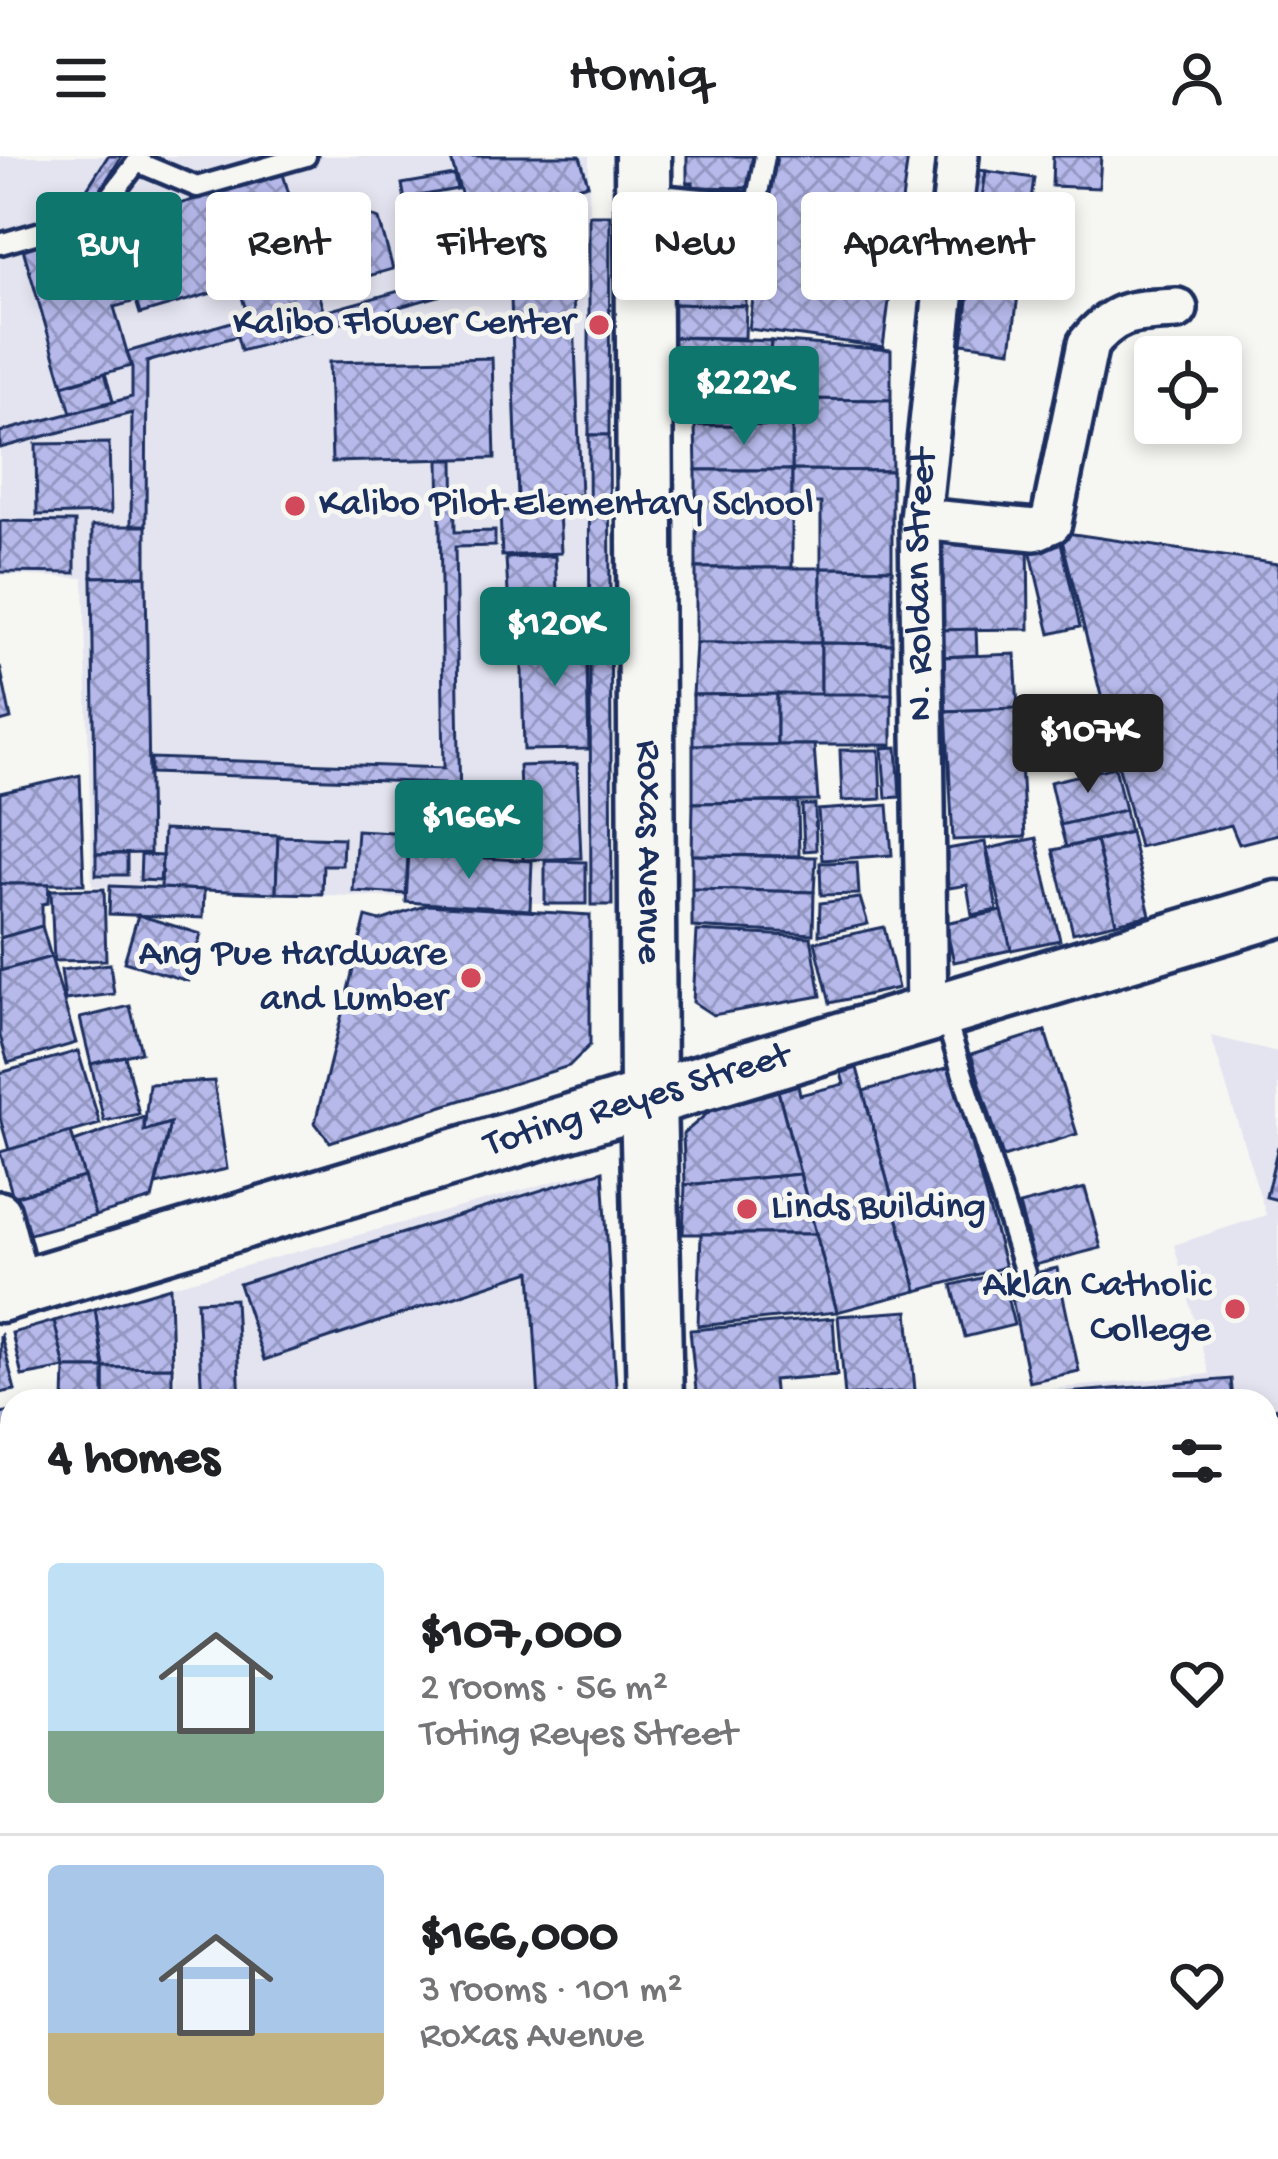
<!DOCTYPE html>
<meta charset="utf-8">
<style>
:root{--surface:#fff;--page:#f6f6f6;--text:#202124;--muted:#757577;--line:#e0e0e0;--accent:#0f766e}
body{margin:0;font-family:"Gochi Hand",sans-serif;background:var(--page);color:var(--text);height:100vh;display:flex;flex-direction:column;font-size:45px;white-space:nowrap}
*{box-sizing:border-box;margin:0}
p{font-size:39px;color:var(--muted)}
.icon{flex:none;width:66px;height:66px;fill:none;stroke:currentColor;stroke-width:2;stroke-linecap:round;stroke-linejoin:round}
.map{position:relative;flex:1;overflow:hidden}
.drawer{position:absolute;left:0px;top:1233px;width:1278px;height:771px;display:flex;flex-direction:column;background:var(--surface);border-radius:36px 36px 0 0;box-shadow:0 6px 18px #0003}
.drawer>*{flex:none}
.hud{position:absolute;left:36px;top:36px;width:1206px;height:108px;display:flex;gap:24px}
.fabs{position:absolute;left:1134px;top:180px;display:grid;gap:24px}
.fabs a{display:grid;place-items:center;width:108px;height:108px;border-radius:12px;background:var(--surface);box-shadow:0 6px 18px #0003;font-size:60px}
.price{position:absolute;translate:-50% -102px;padding:0 27px;border-radius:12px;background:var(--accent);color:#fff;font-size:39px;line-height:78px;filter:drop-shadow(0 3px 6px #0008)}
.price::after{content:'';position:absolute;left:50%;top:72px;width:36px;height:27px;margin-left:-18px;background:inherit;clip-path:polygon(0 0,100% 0,50% 100%)}
.price.current{background:#222;color:#fff}
ul{padding:0;list-style:none}
li{display:flex;align-items:center;gap:36px;height:300px;padding:0 48px}
li+li{border-top:3px solid var(--line)}
li span{display:grid;place-items:center;flex:none;width:336px;height:240px;border-radius:12px;color:#555}
li>.icon{margin-inline-start:auto}
span .icon{width:144px;height:144px;fill:#fffc;stroke-width:1}
li b{font-size:51px}
h2{display:flex;justify-content:space-between;align-items:center;height:144px;padding:0 48px;font-size:51px}
.pill{padding:0 42px;border-radius:12px;background:var(--surface);box-shadow:0 6px 18px #0003;font-size:42px;line-height:108px}
.pill.current{background:var(--accent);color:#fff}
header{display:flex;justify-content:space-between;align-items:center;height:156px;padding:0 48px;background:var(--surface);font-size:54px;font-weight:600}
.map>svg:first-child{display:block}
</style>
<header><svg class="icon" aria-label="menu" viewBox="0 0 24 24"><path d="M4 6h16M4 12h16M4 18h16"/></svg>Homiq<svg class="icon" aria-label="person" viewBox="0 0 24 24"><circle cx="12" cy="8" r="4"/><path d="M4 21q1-7 8-7t8 7"/></svg></header>
<div class="map">
<svg width="1278" height="2003" viewBox="0 0 1278 2003">
<defs>
<pattern id="building-cross-hatch" width="8" height="8" patternUnits="userSpaceOnUse" patternTransform="scale(3)"><rect width="8" height="8" fill="#b6b9ea"/><path d="M0 0l8 8M0 8l8-8" fill="none" stroke="#9397c1"/></pattern>
</defs>
<rect width="100%" height="100%" fill="#f6f6f2"/>
<filter id="ink" filterUnits="userSpaceOnUse"><feTurbulence type="fractalNoise" baseFrequency=".00833" numOctaves="2"/><feDisplacementMap in="SourceGraphic" scale="24" xChannelSelector="R" yChannelSelector="G"/><feConvolveMatrix kernelMatrix="1 2 1 2 8 2 1 2 1" color-interpolation-filters="sRGB"/></filter>
<g filter="url(#ink)">
<!-- built -->
<g fill="#e3e4f0">
<polygon points="0,0 589,0 590,749 92,730 84,422 0,419"/>
<polygon points="1211,880 1278,896 1278,1399 1266,1401 1266,1245 922,1245 1209,1218 1174,1089 1266,1059"/>
<polygon points="592,1015 605,1245 176,1245 172,1130"/>
</g>
<!-- building -->
<g fill="url(#building-cross-hatch)" stroke="#1b2f5e" stroke-width="3">
<polygon points="108,0 122,0 92,47 97,67 85,70 79,45"/>
<polygon points="450,0 580,0 588,28 468,61"/>
<polygon points="687,0 757,0 757,32 693,31 693,27 687,27"/>
<polygon points="772,0 908,0 883,191 749,173"/>
<polygon points="1053,0 1101,0 1099,32 1052,30"/>
<polygon points="973,13 986,15 962,187 949,185"/>
<polygon points="986,15 1034,22 1019,131 971,124"/>
<polygon points="283,18 323,154 252,175 235,117 215,123 219,135 140,158 136,145 114,151 131,210 63,229 23,93"/>
<polygon points="454,19 457,33 419,40 439,140 241,195 237,180 147,206 146,369 131,369 132,257 0,292 0,276 132,241 132,211 127,196 248,161 252,176 421,129 402,28"/>
<polygon points="576,49 578,104 530,106 528,51"/>
<polygon points="360,55 379,63 393,113 351,125 333,63"/>
<polygon points="589,59 610,59 609,279 589,279"/>
<polygon points="675,59 748,61 746,129 674,126"/>
<polygon points="526,62 529,106 480,108 478,64"/>
<polygon points="572,112 581,339 518,341 510,114"/>
<polygon points="971,124 1019,131 1011,194 962,187"/>
<polygon points="674,126 746,129 746,150 673,148"/>
<polygon points="673,148 746,150 745,182 673,181"/>
<polygon points="673,181 771,185 768,226 672,224"/>
<polygon points="771,185 891,194 891,244 792,243 768,226"/>
<polygon points="492,202 495,302 332,306 329,206"/>
<polygon points="105,217 113,245 71,257 63,230"/>
<polygon points="695,224 768,226 792,243 792,270 695,269"/>
<polygon points="792,243 891,244 892,315 792,314"/>
<polygon points="695,269 792,270 792,314 696,314"/>
<polygon points="589,279 609,279 612,749 591,749"/>
<polygon points="109,287 111,357 37,359 36,288"/>
<polygon points="439,304 454,304 455,376 495,375 495,390 455,391 461,698 446,698 444,627 151,617 151,602 444,612"/>
<rect x="696" y="314" width="96" height="98"/>
<polygon points="792,314 892,315 892,413 821,412 821,347 792,347"/>
<polygon points="559,353 561,397 502,400 500,355"/>
<polygon points="0,365 75,366 75,417 0,416"/>
<polygon points="92,370 146,370 146,420 92,421"/>
<polygon points="1028,375 1029,473 942,474 942,447 934,448 933,376"/>
<polygon points="1060,376 1278,408 1278,678 1239,688 1231,669 1139,691"/>
<polygon points="1060,382 1080,471 1050,478 1029,389"/>
<polygon points="555,400 559,469 510,471 506,402"/>
<rect x="696" y="412" width="125" height="75"/>
<polygon points="821,412 892,413 892,488 821,487"/>
<polygon points="146,420 150,697 96,698 92,421"/>
<polygon points="586,472 589,593 524,594 521,474"/>
<polygon points="976,473 977,499 943,501 942,474"/>
<polygon points="696,487 821,487 821,539 693,539"/>
<polygon points="821,487 892,488 892,538 821,539"/>
<polygon points="1015,498 1018,552 946,555 943,501"/>
<polygon points="0,510 11,563 0,566"/>
<polygon points="777,538 777,589 693,589 693,539"/>
<rect x="777" y="538" width="115" height="51"/>
<polygon points="1018,552 1025,681 953,684 946,555"/>
<polygon points="693,589 814,589 818,645 693,647"/>
<polygon points="897,591 900,641 886,642 882,592"/>
<polygon points="840,594 879,594 881,643 842,645"/>
<polygon points="577,608 581,702 523,704 519,610"/>
<polygon points="1115,611 1125,654 1060,669 1050,626"/>
<polygon points="80,619 84,728 0,728 0,637"/>
<polygon points="798,646 799,700 692,699 693,647"/>
<polygon points="802,649 815,649 816,694 804,695"/>
<polygon points="888,649 892,699 822,704 818,654"/>
<polygon points="1125,654 1130,676 1066,691 1060,669"/>
<polygon points="163,674 278,679 276,737 161,732"/>
<polygon points="357,674 409,677 406,738 353,735"/>
<polygon points="1130,676 1150,759 1116,767 1096,685"/>
<polygon points="278,680 343,682 342,709 323,709 322,738 276,737"/>
<polygon points="1036,682 1060,784 1011,794 987,693"/>
<polygon points="1096,685 1116,767 1073,777 1053,694"/>
<polygon points="985,686 997,754 972,759 967,729 949,732 942,694"/>
<polygon points="409,697 532,705 530,754 406,746"/>
<rect x="96" y="698" width="31" height="21"/>
<polygon points="141,699 162,700 160,725 140,724"/>
<polygon points="692,699 816,701 814,736 692,733"/>
<polygon points="545,705 586,706 586,748 545,748"/>
<polygon points="857,706 859,738 821,739 820,707"/>
<polygon points="0,728 49,728 48,747 42,748 42,770 0,782"/>
<polygon points="110,730 204,734 203,762 109,758"/>
<polygon points="104,733 106,804 54,805 51,734"/>
<polygon points="692,733 814,736 813,778 692,771"/>
<polygon points="860,742 868,768 819,779 820,747"/>
<polygon points="427,749 590,759 590,889 569,910 330,986 315,967 366,761 380,765"/>
<polygon points="1002,755 1011,794 954,806 945,767"/>
<polygon points="138,759 201,778 188,825 124,806"/>
<polygon points="42,770 51,801 1,815 0,782"/>
<polygon points="884,771 898,832 830,847 815,786"/>
<polygon points="697,775 811,781 821,840 713,859 693,846"/>
<polygon points="51,801 76,887 8,907 0,880 0,815"/>
<polygon points="110,808 114,838 65,844 61,814"/>
<polygon points="130,850 141,896 91,908 80,862"/>
<polygon points="1045,875 1077,978 1003,1001 971,898"/>
<polygon points="78,895 100,968 9,994 0,962 0,917"/>
<polygon points="125,900 139,958 104,965 91,908"/>
<polygon points="950,911 1005,1111 917,1135 863,935"/>
<polygon points="857,912 917,1135 837,1156 778,935 798,929 800,939 844,928 841,917"/>
<polygon points="214,925 227,1013 156,1029 170,967 144,975 149,928"/>
<polygon points="778,935 800,1018 685,1029 683,978 710,955"/>
<polygon points="144,961 144,975 170,967 152,1043 95,1060 74,986"/>
<polygon points="71,976 84,1021 13,1041 0,996"/>
<polygon points="1278,990 1278,1044 1266,1041"/>
<polygon points="603,1015 617,1245 539,1245 531,1115 264,1204 239,1128"/>
<polygon points="800,1018 816,1078 683,1078 685,1029"/>
<polygon points="84,1021 95,1060 23,1080 13,1041"/>
<polygon points="1085,1032 1101,1092 1035,1109 1019,1049"/>
<polygon points="701,1078 816,1078 837,1156 698,1170"/>
<polygon points="1057,1112 1079,1215 1029,1226 1011,1138 1043,1131 1040,1116"/>
<polygon points="1001,1117 1014,1169 965,1181 952,1129"/>
<polygon points="170,1131 172,1211 104,1212 95,1153"/>
<polygon points="235,1143 240,1245 202,1245 197,1145"/>
<polygon points="95,1153 104,1212 65,1212 54,1165"/>
<polygon points="908,1155 915,1235 845,1240 838,1160"/>
<polygon points="833,1162 837,1219 773,1224 775,1244 697,1245 690,1174"/>
<polygon points="54,1165 65,1212 22,1220 12,1177"/>
<polygon points="1,1179 15,1234 0,1237 0,1180"/>
<polygon points="172,1211 172,1245 104,1245 104,1212"/>
<polygon points="65,1212 104,1212 104,1245 64,1245"/>
<polygon points="1231,1223 1233,1245 971,1245"/>
<polygon points="12,1255 12,1317 0,1319 0,1257"/>
<polygon points="1278,1683 1278,1945 1266,1947 1266,1685"/>
<rect x="0" y="1862" width="12" height="60"/>
<polygon points="1266,1969 1278,1969 1278,1999 1230,2003 1229,1992 1266,1992"/>
<polygon points="510,1992 613,1992 614,2003 511,2003"/>
<polygon points="732,1992 947,1992 875,2003 733,2003"/>
<polygon points="1131,1992 1139,1992 1141,2003 1048,2003"/>
<rect x="1178" y="1992" width="28" height="11"/>
<polygon points="23,1995 89,1996 89,2003 23,2003"/>
</g>
<g fill="none" stroke-linecap="round" stroke-linejoin="round">
<defs>
<g id="lane">
<polyline points="137,6 197,31 306,0"/>
<polyline points="648,38 756,48 765,0"/>
<polyline points="0,88 96,60 137,6"/>
<polyline points="944,858 1025,1117"/>
<polyline points="1266,1273 1278,1264"/>
<polyline points="1266,1316 1278,1324"/>
<polyline points="1266,1659 1278,1658"/>
</g>
<g id="street">
<path d="M920 363 1035 374 1051 367 1088 188C1116 153 1135 155 1177 153"/>
<path id="s1" d="M927 858 920 363 958 0"/>
<polyline points="0,1056 20,1132"/>
<polyline points="0,1827 12,1829"/>
</g>
<g id="secondary">
<path id="s2" d="M643 0 648 941 655 1245"/>
<path id="s3" d="M0 1138 1278 753"/>
<polyline points="672,1992 672,2003"/>
</g>
</defs>
<!-- lane casing -->
<use href="#lane" stroke="#1b2f5e" stroke-width="27"/>
<!-- street casing -->
<use href="#street" stroke="#1b2f5e" stroke-width="48"/>
<!-- secondary casing -->
<use href="#secondary" stroke="#1b2f5e" stroke-width="63"/>
<!-- lane -->
<use href="#lane" stroke="#f6f6f2" stroke-width="18"/>
<!-- street -->
<use href="#street" stroke="#f6f6f2" stroke-width="39"/>
<!-- secondary -->
<use href="#secondary" stroke="#f6f6f2" stroke-width="54"/>
</g>
</g>
<!-- markers -->
<g fill="#d1495b" stroke="#f6f6f2" stroke-width="4.5">
<circle cx="599" cy="169" r="12"/>
<circle cx="295" cy="350" r="12"/>
<circle cx="471" cy="822" r="12"/>
<circle cx="747" cy="1053" r="12"/>
<circle cx="1235" cy="1153" r="12"/>
</g>
<g text-anchor="middle" dominant-baseline="central" stroke-width="10" stroke-linejoin="round" paint-order="stroke">
<!-- poi labels -->
<g font-size="39" fill="#1b2f5e" stroke="#f6f6f2" text-anchor="end">
<text x="575" y="169">Kalibo Flower Center</text>
<text x="319" y="350" text-anchor="start">Kalibo Pilot Elementary School</text>
<text x="447" y="800">Ang Pue Hardware<tspan x="447" dy="45">and Lumber</tspan></text>
<text x="771" y="1053" text-anchor="start">Linds Building</text>
<text x="1211" y="1131">Aklan Catholic<tspan x="1211" dy="45">College</tspan></text>
</g>
<!-- street labels -->
<g font-size="39" fill="#1b2f5e" stroke="#f6f6f2">
<text stroke="none"><textPath href="#s1" startOffset="429">N. Roldan Street</textPath></text>
<text stroke="none"><textPath href="#s2" startOffset="696">Roxas Avenue</textPath></text>
<text stroke="none"><textPath href="#s3" startOffset="666">Toting Reyes Street</textPath></text>
</g>
</g>
</svg>
<div class="fabs">
<a><svg class="icon" aria-label="locate" viewBox="0 0 24 24"><circle cx="12" cy="12" r="6"/><path d="M12 2v4M12 18v4M2 12h4M18 12h4"/></svg></a>
</div>
<b class="price" style="left:744px;top:292px">$222K</b>
<b class="price" style="left:555px;top:533px">$120K</b>
<b class="price current" style="left:1088px;top:640px">$107K</b>
<b class="price" style="left:469px;top:726px">$166K</b>
<div class="hud">
<a class="pill current">Buy</a>
<a class="pill">Rent</a>
<a class="pill">Filters</a>
<a class="pill">New</a>
<a class="pill">Apartment</a>
</div>
<section class="drawer">
<h2>4 homes<svg class="icon" aria-label="filters" viewBox="0 0 24 24"><path d="M4 7h16M4 17h16"/><circle cx="9" cy="7" r="2"/><circle cx="15" cy="17" r="2"/></svg></h2>
<ul>
<li><span style="background:linear-gradient(#bfe0f5 70%,#7fa58c 0)"><svg class="icon" aria-label="home" viewBox="0 0 24 24"><path d="M3 11l9-7 9 7M6 9v11h12V9"/></svg></span><div><b>$107,000</b><p>2 rooms · 56 m²</p><p>Toting Reyes Street</p></div><svg class="icon" aria-label="heart" viewBox="0 0 24 24"><path d="M12 20l-8-8c-3-5 5-10 8-4 3-6 11-1 8 4z"/></svg></li>
<li><span style="background:linear-gradient(#a9c7e8 70%,#c2b280 0)"><svg class="icon" aria-label="home" viewBox="0 0 24 24"><path d="M3 11l9-7 9 7M6 9v11h12V9"/></svg></span><div><b>$166,000</b><p>3 rooms · 101 m²</p><p>Roxas Avenue</p></div><svg class="icon" aria-label="heart" viewBox="0 0 24 24"><path d="M12 20l-8-8c-3-5 5-10 8-4 3-6 11-1 8 4z"/></svg></li>
</ul>
</section>
</div>
